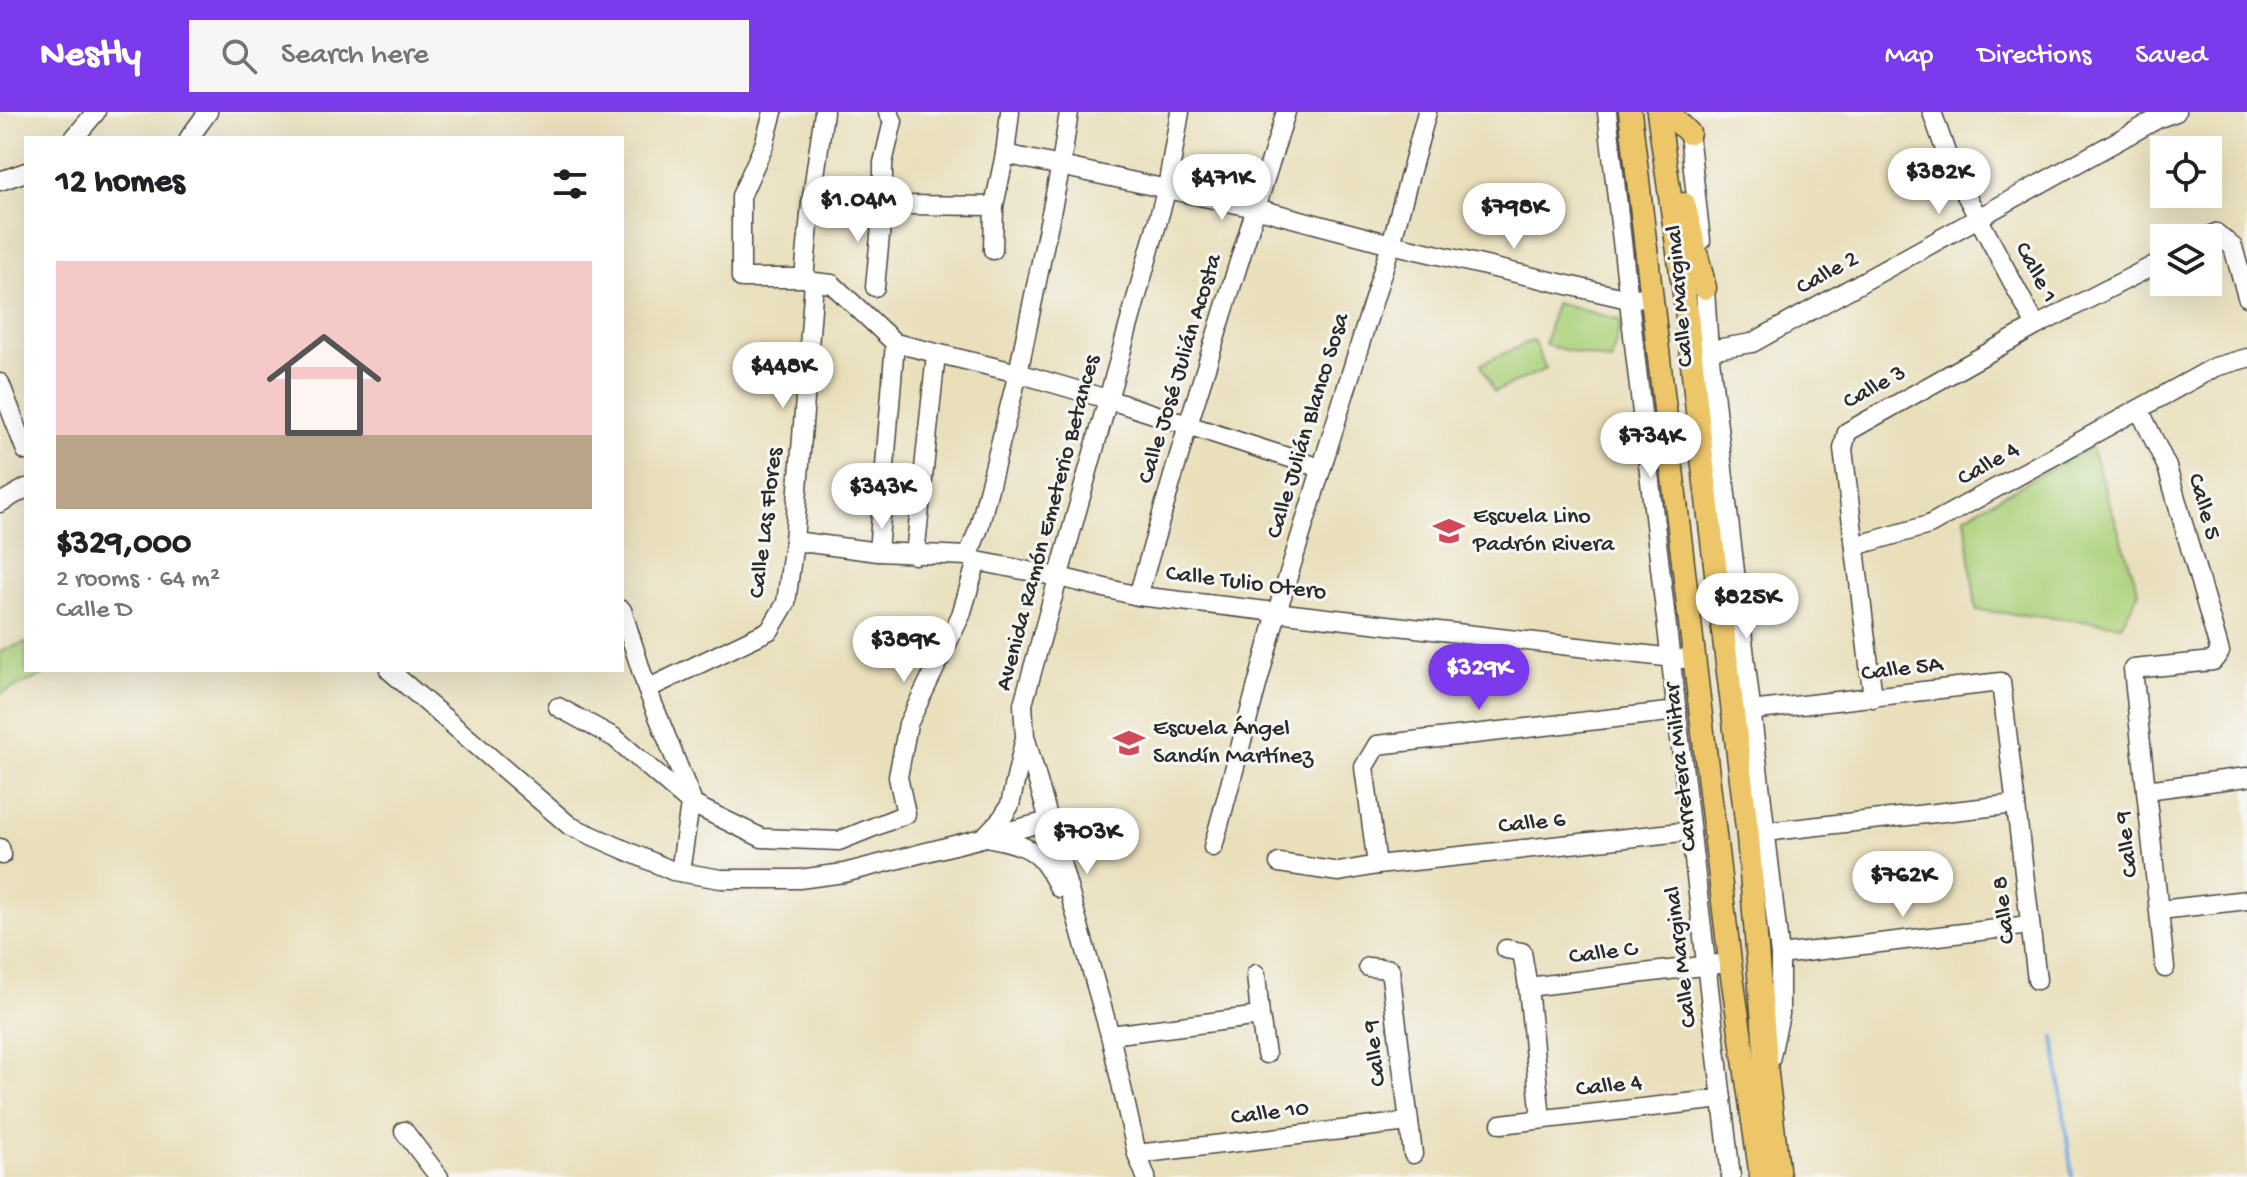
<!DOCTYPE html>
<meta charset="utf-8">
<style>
:root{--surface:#fff;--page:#f6f6f6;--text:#202124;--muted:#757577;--line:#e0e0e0;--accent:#7c3aed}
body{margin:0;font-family:"Gochi Hand",sans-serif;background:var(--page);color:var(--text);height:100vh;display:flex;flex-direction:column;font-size:30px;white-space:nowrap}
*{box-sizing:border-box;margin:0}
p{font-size:26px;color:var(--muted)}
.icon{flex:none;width:44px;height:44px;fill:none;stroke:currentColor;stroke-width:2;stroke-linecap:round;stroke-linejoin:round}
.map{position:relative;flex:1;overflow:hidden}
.panel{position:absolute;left:24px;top:24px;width:600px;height:536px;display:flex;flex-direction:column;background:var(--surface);border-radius:0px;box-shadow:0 8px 32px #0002}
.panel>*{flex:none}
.buttons{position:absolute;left:2150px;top:24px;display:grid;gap:16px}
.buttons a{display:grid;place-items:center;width:72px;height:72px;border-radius:0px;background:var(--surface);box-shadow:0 8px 32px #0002;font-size:40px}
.price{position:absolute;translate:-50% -68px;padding:0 18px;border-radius:28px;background:#fff;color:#222;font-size:26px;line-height:52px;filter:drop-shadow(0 2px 4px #0008)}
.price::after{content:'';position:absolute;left:50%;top:48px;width:24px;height:18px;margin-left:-12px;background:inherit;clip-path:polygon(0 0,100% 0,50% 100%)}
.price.active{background:var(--accent);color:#fff}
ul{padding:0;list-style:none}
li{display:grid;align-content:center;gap:16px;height:424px;padding:0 32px}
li+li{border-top:2px solid var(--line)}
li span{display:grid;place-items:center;height:248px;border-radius:0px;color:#555}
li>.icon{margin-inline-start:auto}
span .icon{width:144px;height:144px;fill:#fffc;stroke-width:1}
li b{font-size:34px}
h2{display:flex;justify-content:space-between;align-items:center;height:96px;padding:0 32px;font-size:34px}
header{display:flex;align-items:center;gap:48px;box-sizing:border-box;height:112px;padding:0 40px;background:var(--accent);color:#fff}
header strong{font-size:38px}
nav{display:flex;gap:44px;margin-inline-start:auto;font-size:28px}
.search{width:560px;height:72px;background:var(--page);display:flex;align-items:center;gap:20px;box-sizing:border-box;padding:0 28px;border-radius:0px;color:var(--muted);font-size:30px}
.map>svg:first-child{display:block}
</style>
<header>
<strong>Nestly</strong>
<div class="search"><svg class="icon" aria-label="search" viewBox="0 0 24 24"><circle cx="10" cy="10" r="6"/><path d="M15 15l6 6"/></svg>Search here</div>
<nav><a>Map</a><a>Directions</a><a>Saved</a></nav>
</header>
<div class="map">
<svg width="2247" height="1065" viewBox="0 0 2247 1065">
<rect width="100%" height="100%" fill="#f6f6f2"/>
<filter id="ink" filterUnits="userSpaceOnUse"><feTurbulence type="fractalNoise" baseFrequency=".0125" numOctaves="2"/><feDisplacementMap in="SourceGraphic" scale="16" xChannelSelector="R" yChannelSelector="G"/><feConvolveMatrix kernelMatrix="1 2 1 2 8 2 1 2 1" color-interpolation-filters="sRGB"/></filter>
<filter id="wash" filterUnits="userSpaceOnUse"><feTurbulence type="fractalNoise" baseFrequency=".006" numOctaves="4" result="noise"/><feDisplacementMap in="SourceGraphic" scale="32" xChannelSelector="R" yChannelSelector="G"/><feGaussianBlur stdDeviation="1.8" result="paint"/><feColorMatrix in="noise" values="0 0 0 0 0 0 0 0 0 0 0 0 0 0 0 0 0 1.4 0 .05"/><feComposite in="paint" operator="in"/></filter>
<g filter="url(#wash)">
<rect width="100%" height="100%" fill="#e9dfbb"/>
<!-- green -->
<g fill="#acd17a" stroke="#6c7e52" stroke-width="2">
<polygon points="1555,191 1621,208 1611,249 1545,233"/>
<polygon points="1533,228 1546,257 1494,280 1481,252"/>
<polygon points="2091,335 2139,480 2121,513 1976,498 1965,404"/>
<polygon points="26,530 26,558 50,558 51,560 0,582 0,540"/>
</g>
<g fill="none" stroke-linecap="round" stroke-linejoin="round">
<!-- stream -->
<polyline stroke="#6ea7de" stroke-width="4" points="2054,925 2072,1065"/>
</g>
</g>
<g filter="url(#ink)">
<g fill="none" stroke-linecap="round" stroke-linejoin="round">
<defs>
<g id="minor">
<polyline points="773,0 764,33 741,84 741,166 804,166 814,170 832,172 895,231 1018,261 1107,287 1321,356"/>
<polyline points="1607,0 1731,1065"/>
<polyline points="1932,0 1951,55 2036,214"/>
<polyline points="1689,21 1701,129"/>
<polyline points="74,26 96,0"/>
<polyline points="189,26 208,0"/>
<polyline points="1005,42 1255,96 1391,132 1628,187 1652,184"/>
<polyline points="0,69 26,60"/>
<polyline points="811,92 994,94"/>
<polyline points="2206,126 2216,121 2233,135 2247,185"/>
<polyline points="993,138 994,94 1005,42 1010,0"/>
<polyline points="1704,163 1709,238 1780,843 1780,902 1770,948"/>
<polyline points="804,166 811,92 824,0"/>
<polyline points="875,175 883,93 883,51 893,9 888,0"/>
<polyline points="1709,238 1752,231 2159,6 2176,0"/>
<polyline points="0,271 26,339"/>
<polyline points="2139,297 2167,355 2220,540 2213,549 2133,557 2165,856"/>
<polyline points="0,391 26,376"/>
<polyline points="794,429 878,440 968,444 977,449 1059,465 1138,484 1682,547"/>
<polyline points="1855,434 1929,413 2215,255 2247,246"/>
<polyline points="878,440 895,231"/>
<polyline points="915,443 936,242"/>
<polyline points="968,444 979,416 1018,261 1061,53 1069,0"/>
<polyline points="1138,484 1188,313 1286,0"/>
<polyline points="622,498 647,577 691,686 680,760"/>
<polyline points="389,558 570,714 673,759 721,767 799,767 844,761 1049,709"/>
<polyline points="647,577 770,518 786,491 794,429 814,170"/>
<polyline points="1873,586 1843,337 1847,320 2036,214 2164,148"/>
<polyline points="558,595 615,626 690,691 762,726 839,729 906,702 898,665 908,612 961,503 977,449"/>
<polyline points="1750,599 2001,570 2037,868"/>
<polyline points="2146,678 2247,665"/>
<polyline points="1765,720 2016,692"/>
<polyline points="985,724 1002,706 1010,693 1024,630"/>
<path d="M991 726C1031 734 1041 739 1059 776"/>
<polyline points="1213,735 1277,500 1391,132 1427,0"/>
<polyline points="0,736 2,743"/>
<polyline points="1279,751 1339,760 1377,753 1691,719"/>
<polyline points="1377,753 1364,655 1377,633 1677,599"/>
<polyline points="2160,798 2247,788"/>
<polyline points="1506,837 1522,840 1528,875 1541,1007"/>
<polyline points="1780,843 2030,813"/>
<polyline points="1368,855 1390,857 1413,1042"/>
<polyline points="1256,862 1260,904 1266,942"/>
<polyline points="1528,875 1719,852"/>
<polyline points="1110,923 1260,904"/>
<polyline points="1501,1012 1722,987"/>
<polyline points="404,1019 439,1065"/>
<polyline points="1137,1042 1408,1010"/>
<polyline points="1146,1065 1137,1042 1110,923 1025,624 1023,592 1167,76 1180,0"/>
</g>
<g id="major">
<polyline points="1630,0 1730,850 1761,1065"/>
<polyline points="1658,0 1686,196 1702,346 1748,725 1767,962 1779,1065"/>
<polyline points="1672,0 1676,8 1689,21"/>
<polyline points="1684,92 1705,176"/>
</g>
</defs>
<!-- minor casing -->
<use href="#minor" stroke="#484641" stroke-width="21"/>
<!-- major casing -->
<use href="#major" stroke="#484641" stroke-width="25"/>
<!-- minor -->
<use href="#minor" stroke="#fff" stroke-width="18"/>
<!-- major -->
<use href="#major" stroke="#ecc669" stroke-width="22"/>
</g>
</g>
<!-- icons -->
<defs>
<symbol id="school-bare" viewBox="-9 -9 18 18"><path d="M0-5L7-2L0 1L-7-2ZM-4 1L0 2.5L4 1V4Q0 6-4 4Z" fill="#d1495b" stroke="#f6f6f2" stroke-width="2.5" paint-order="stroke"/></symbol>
</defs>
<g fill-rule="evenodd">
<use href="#school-bare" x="1427" y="397" width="44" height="44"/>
<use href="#school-bare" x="1107" y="609" width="44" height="44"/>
</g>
<g text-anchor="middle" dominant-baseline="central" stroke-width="6" stroke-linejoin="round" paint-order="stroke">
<!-- street labels -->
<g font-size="24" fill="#2b2b2b" stroke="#f6f6f2">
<text transform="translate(2035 161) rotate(62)">Calle 1</text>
<text transform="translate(1828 162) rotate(-29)">Calle 2</text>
<text transform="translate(1681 184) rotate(-95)">Calle Marginal</text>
<text transform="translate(1181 257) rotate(-73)">Calle José Julián Acosta</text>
<text transform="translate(1875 276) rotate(-29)">Calle 3</text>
<text transform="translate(1309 314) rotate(-73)">Calle Julián Blanco Sosa</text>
<text transform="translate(1989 353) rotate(-29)">Calle 4</text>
<text transform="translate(2203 395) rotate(74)">Calle 5</text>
<text transform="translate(767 411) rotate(-83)">Calle Las Flores</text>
<text transform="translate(1049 411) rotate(-75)">Avenida Ramón Emeterio Betances</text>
<text transform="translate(1246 472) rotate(7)">Calle Tulio Otero</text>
<text transform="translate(1902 558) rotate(-7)">Calle 5A</text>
<text transform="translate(1682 655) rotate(-96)">Carretera Militar</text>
<text transform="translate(1532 712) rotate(-6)">Calle 6</text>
<text transform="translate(2128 732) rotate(-97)">Calle 9</text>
<text transform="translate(2005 798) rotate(-97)">Calle 8</text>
<text transform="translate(1603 842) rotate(-7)">Calle C</text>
<text transform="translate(1682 845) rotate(-97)">Calle Marginal</text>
<text transform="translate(1376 941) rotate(-97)">Calle 9</text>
<text transform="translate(1609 975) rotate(-6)">Calle 4</text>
<text transform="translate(1270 1002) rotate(-7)">Calle 10</text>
</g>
<!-- poi labels -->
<g font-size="24" fill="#2b2b2b" stroke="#f6f6f2" text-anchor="start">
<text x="1473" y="405">Escuela Lino<tspan x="1473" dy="28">Padrón Rivera</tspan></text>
<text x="1153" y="617">Escuela Ángel<tspan x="1153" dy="28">Sandín Martínez</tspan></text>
</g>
</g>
</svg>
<div class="buttons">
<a><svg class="icon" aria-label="locate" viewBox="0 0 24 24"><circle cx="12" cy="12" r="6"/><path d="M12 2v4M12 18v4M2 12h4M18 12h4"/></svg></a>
<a><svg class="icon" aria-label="layers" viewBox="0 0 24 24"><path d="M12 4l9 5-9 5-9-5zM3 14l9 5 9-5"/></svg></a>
</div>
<b class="price" style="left:1939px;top:104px">$382K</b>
<b class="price" style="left:1222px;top:110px">$471K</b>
<b class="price" style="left:858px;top:132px">$1.04M</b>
<b class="price" style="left:1514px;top:139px">$798K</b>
<b class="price" style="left:783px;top:298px">$448K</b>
<b class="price" style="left:1651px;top:368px">$734K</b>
<b class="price" style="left:882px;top:419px">$343K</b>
<b class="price" style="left:1747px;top:529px">$825K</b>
<b class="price" style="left:904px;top:572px">$389K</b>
<b class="price active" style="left:1479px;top:600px">$329K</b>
<b class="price" style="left:1087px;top:764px">$703K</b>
<b class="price" style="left:1903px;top:807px">$762K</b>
<section class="panel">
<h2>12 homes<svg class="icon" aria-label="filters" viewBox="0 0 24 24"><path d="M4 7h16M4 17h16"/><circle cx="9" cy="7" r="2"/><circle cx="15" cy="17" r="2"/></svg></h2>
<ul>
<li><span style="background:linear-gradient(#f6c9c9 70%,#b9a48a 0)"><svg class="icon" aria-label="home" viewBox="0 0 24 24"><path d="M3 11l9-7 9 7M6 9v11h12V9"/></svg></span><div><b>$329,000</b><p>2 rooms · 64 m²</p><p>Calle D</p></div></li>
</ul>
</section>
</div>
